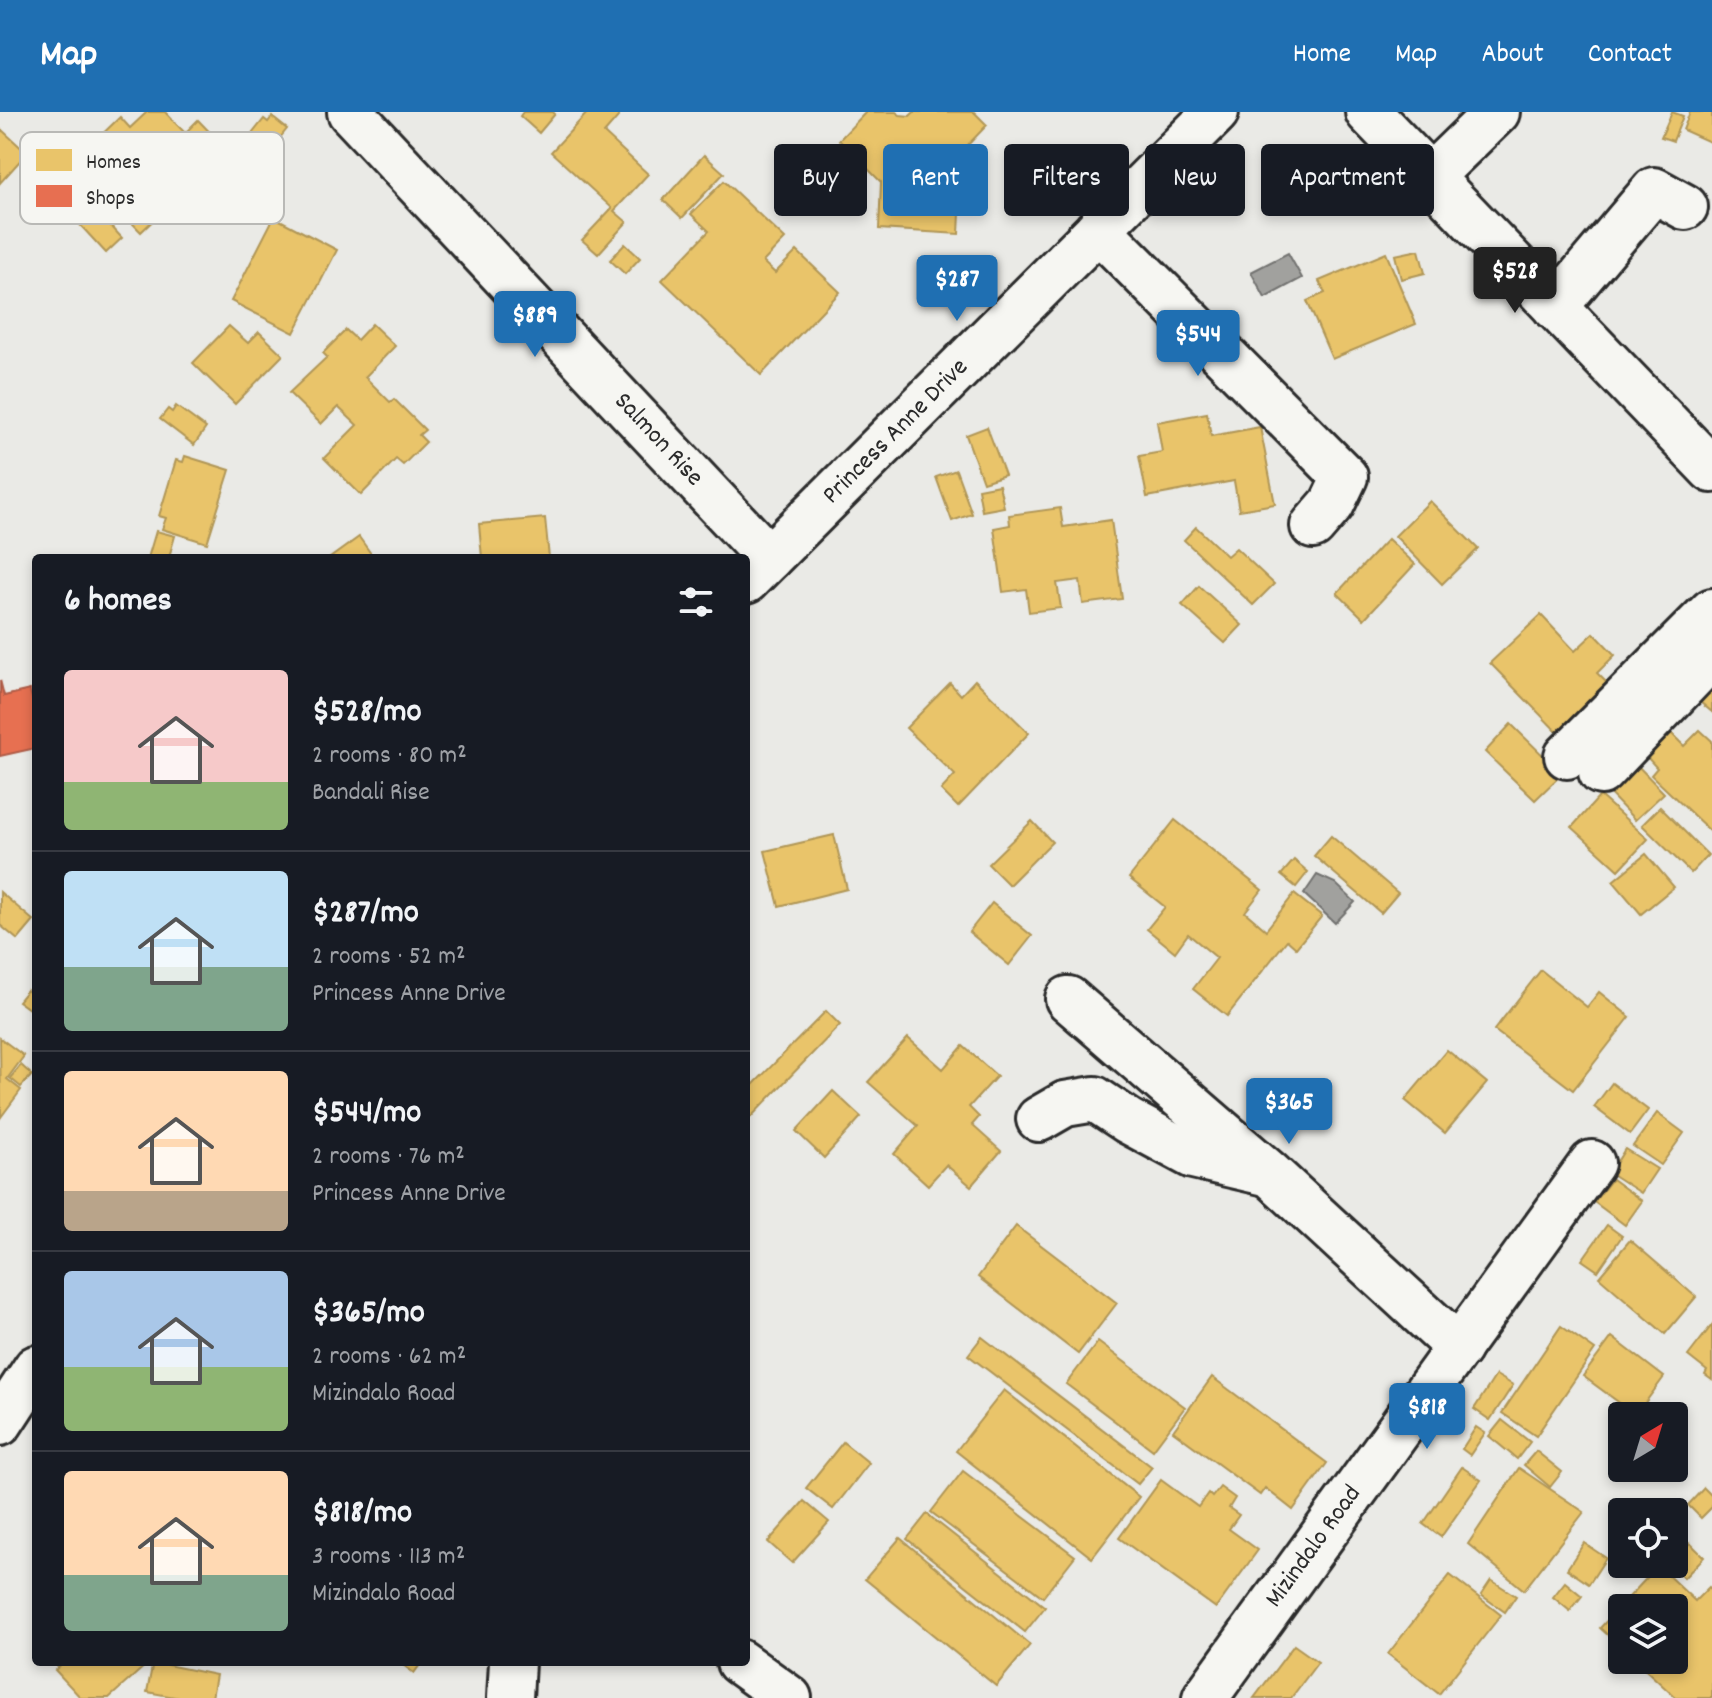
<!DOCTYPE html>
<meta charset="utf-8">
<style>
:root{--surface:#171b24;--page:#242831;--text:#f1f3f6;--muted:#9ea1a6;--line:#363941;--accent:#1f6fb2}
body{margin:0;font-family:Dekko,sans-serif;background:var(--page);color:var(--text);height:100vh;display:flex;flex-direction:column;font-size:30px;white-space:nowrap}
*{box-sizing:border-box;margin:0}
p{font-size:26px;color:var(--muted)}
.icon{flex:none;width:44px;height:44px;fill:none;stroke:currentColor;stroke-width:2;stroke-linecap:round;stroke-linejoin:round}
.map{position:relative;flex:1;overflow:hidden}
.side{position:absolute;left:32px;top:442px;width:718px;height:1112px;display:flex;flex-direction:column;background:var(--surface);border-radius:8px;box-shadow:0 4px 12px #0003}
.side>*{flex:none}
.hud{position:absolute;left:774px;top:32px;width:760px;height:72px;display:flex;gap:16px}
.needle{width:52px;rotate:38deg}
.fabs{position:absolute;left:1608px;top:1290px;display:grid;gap:16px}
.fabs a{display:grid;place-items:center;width:80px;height:80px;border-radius:8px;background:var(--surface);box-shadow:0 4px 12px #0003;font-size:40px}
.price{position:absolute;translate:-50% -68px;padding:0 18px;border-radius:8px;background:var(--accent);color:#fff;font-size:26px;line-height:52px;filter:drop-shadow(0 2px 4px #0008)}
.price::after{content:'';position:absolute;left:50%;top:48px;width:24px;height:18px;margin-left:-12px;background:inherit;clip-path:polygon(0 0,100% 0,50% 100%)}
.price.on{background:#222;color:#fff}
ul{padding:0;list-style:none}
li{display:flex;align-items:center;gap:24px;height:200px;padding:0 32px}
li+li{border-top:2px solid var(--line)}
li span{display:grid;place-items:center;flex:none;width:224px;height:160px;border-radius:8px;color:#555}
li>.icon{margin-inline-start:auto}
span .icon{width:96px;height:96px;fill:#fffc;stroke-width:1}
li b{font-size:34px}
h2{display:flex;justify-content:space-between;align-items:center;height:96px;padding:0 32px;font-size:34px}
.tag{padding:0 28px;border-radius:8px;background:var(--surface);box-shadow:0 4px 12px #0003;font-size:28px;line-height:72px}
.tag.on{background:var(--accent);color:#fff}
header{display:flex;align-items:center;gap:48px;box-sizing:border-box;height:112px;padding:0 40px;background:var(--accent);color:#fff}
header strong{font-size:38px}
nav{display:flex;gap:44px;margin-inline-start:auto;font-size:28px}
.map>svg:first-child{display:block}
</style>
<header>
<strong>Map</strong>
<nav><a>Home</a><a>Map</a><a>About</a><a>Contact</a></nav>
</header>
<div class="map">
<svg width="1712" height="1586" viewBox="0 0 1712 1586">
<rect width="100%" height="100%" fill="#eaeae6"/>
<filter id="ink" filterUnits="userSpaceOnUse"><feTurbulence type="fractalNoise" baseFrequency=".0125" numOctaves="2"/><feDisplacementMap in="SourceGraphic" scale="16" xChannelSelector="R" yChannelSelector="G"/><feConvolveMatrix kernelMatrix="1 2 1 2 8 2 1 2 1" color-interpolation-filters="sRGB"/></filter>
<g filter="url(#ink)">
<!-- water -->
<g fill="#a1a19e" stroke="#727270" stroke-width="2">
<polygon points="1288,141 1302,166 1265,186 1251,160"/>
<polygon points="1317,763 1335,771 1355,790 1335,811 1304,782"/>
</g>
<!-- homes -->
<g fill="#e9c46a" stroke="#b09657" stroke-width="2">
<polygon points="147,0 165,0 185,21 198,8 227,38 141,120 91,69 106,55 88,36 120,5 130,16"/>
<polygon points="523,0 553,0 555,2 539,21 520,4"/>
<polygon points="588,0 614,0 619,4 604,21 648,62 614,99 627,110 598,142 582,128 612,96 551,40"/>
<polygon points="866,0 896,0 900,3 910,4 914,0 974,0 987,13 963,38 959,122 879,117 881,70 839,28"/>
<polygon points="1672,0 1683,4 1673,29 1661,25"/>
<polygon points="1690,0 1712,0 1712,31 1683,18"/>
<polygon points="272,5 287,17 271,37 252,22 264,7 268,10"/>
<polygon points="2,18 27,41 0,71 0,21"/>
<polygon points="704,43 724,61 682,106 663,88"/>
<polygon points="724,69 785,127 763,150 775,161 797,139 840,180 761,263 662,168 709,119 691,102"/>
<polygon points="87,88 122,126 106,141 71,103"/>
<polygon points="274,105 337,138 294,221 231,189"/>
<polygon points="625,132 640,146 625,162 610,148"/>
<polygon points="1419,138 1425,161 1401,167 1395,143"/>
<polygon points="1386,141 1416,212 1332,247 1307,189 1325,181 1319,169"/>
<polygon points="372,212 395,234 365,265 390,290 394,287 425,318 419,323 426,330 403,353 396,347 361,383 324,346 357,313 338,295 321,312 289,281 327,245 323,241 346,218 357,228"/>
<polygon points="229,214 248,231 259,220 283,243 235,292 193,251"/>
<polygon points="176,294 206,316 194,333 160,307 168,297 172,300"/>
<polygon points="1207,301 1211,324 1260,315 1275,392 1239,398 1234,369 1147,385 1139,344 1162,340 1157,310"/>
<polygon points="987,315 1005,363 983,370 966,323"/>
<polygon points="185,344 230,358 207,431 162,417 166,406 159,404 176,348 183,350"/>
<polygon points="956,358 972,402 952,409 936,365"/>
<polygon points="999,373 1004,395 982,399 978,377"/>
<polygon points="1430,389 1478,437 1442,472 1395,424"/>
<polygon points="1060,396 1063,415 1111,408 1122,487 1083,492 1080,468 1057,471 1061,496 1029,500 1026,477 1003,480 994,416 1010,413 1009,403"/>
<polygon points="545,406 549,446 482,446 479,412"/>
<polygon points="1196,415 1227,444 1236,436 1274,472 1253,493 1184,428"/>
<polygon points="156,419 175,424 169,445 171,446 148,446"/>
<polygon points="359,425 374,446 330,446"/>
<polygon points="1388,427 1415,452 1364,507 1337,481"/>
<polygon points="1199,474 1242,513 1225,531 1182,493"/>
<polygon points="1541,503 1575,539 1594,521 1615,543 1597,561 1615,579 1565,628 1490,551"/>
<polygon points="1712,561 1712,600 1693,584"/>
<polygon points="975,568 1029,621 958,695 941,678 955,663 906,616 950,571 961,583"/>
<polygon points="1511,612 1562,662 1535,688 1485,640"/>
<polygon points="1700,618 1712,629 1712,717 1710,719 1651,663 1657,656 1645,643 1669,619 1684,634"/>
<polygon points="1634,650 1664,681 1635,708 1606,678"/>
<polygon points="1600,684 1648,727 1619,758 1572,715"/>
<polygon points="1660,695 1708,743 1691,761 1642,713"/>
<polygon points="1175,708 1262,778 1245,800 1266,818 1294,782 1322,804 1296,836 1287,828 1227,904 1193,877 1217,846 1188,822 1175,840 1147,817 1165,795 1129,766"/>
<polygon points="1032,709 1052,730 1009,773 988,752"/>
<polygon points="834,723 847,777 779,794 765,739"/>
<polygon points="1331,724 1398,781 1381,801 1314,744"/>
<polygon points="1646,742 1674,775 1641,802 1613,769"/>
<polygon points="1294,748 1308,760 1296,775 1281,763"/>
<polygon points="0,780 34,809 18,828 0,813"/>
<polygon points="992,791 1032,824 1009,853 969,820"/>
<polygon points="1541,858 1587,895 1599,880 1630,905 1573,978 1494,918"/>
<polygon points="27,878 36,886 36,902 18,889"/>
<polygon points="826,899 840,913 746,1010 746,980"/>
<polygon points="0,926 24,944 7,967 21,978 1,1005"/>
<polygon points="908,926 943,957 963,934 997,964 969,995 979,1005 972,1013 1001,1039 971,1074 946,1053 928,1073 894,1042 918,1014 868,970"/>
<polygon points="1447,938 1487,971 1445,1021 1405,988"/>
<polygon points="21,953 32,963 21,975 10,966"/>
<polygon points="1612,971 1648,998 1630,1022 1594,995"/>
<polygon points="833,979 861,1005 824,1046 796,1019"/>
<polygon points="1657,1001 1684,1021 1661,1053 1633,1034"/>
<polygon points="1625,1037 1657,1057 1641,1081 1610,1061"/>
<polygon points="1612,1067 1642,1089 1625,1113 1594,1090"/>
<polygon points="1607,1113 1622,1124 1598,1159 1582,1148"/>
<polygon points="1016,1114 1117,1191 1078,1242 978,1165"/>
<polygon points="1630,1128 1696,1185 1665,1222 1599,1165"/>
<polygon points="1712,1213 1712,1268 1705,1263 1707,1259 1688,1244"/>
<polygon points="1561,1214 1595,1238 1536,1324 1502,1301"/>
<polygon points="982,1225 1152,1355 1138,1372 968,1243"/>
<polygon points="1612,1225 1664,1265 1636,1303 1583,1264"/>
<polygon points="1098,1230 1185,1295 1153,1338 1066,1272"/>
<polygon points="1496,1263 1513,1273 1490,1308 1474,1297"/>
<polygon points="1212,1265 1327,1351 1293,1398 1265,1376 1260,1383 1173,1319"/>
<polygon points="1004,1278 1139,1385 1092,1446 956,1339"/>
<polygon points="1502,1308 1530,1330 1517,1347 1489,1324"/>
<polygon points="1476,1315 1485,1321 1470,1343 1462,1337"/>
<polygon points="843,1330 869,1351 833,1397 806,1376"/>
<polygon points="1536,1339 1562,1360 1550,1375 1524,1353"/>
<polygon points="1462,1355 1481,1368 1441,1425 1423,1412"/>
<polygon points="1519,1356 1584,1400 1524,1478 1468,1432"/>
<polygon points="963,1359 1075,1444 1043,1485 931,1400"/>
<polygon points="1161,1368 1198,1395 1208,1381 1212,1385 1220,1375 1235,1386 1229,1396 1239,1403 1229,1417 1258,1438 1216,1496 1119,1426"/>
<polygon points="1704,1376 1712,1384 1712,1395 1701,1406 1688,1393"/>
<polygon points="804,1389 829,1410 792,1451 768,1430"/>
<polygon points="927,1402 1045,1495 1025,1520 907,1427"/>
<polygon points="900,1426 1030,1533 996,1574 865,1467"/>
<polygon points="1584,1431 1606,1446 1589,1472 1567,1457"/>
<polygon points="1690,1431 1704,1445 1684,1466 1670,1452 1674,1452 1674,1447"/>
<polygon points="1658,1454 1695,1489 1709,1475 1712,1478 1712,1586 1676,1586 1635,1548 1674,1548 1674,1496 1622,1496 1622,1536 1600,1516"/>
<polygon points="1450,1463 1501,1503 1439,1582 1388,1542"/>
<polygon points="1491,1468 1516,1484 1505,1500 1481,1483"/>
<polygon points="1565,1470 1582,1484 1570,1499 1553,1485"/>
<polygon points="1294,1533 1318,1550 1291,1586 1254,1586"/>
<polygon points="64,1550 143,1550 146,1553 109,1586 81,1586 55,1558"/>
<polygon points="153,1550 216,1563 212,1586 180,1586 147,1580"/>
<polygon points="399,1550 422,1550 414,1561"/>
</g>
<!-- shops -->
<polygon fill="#e76f51" stroke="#af5b46" stroke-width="2" points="0,568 4,584 30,578 36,604 36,636 0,644"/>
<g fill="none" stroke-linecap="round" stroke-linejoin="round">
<defs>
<g id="minor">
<polyline points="350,0 769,446"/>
<polyline points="1368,0 1712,358"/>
<polyline points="1430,65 1497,0"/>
<polyline points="1098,117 1345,365 1332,392 1313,414"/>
<polyline points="1555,195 1654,78 1685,95"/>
<polyline points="746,469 1216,0"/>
<polyline points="1567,644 1712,499"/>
<polyline points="1601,660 1712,544"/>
<polyline points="1068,887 1269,1061 1459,1236"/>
<polyline points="1039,1007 1065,992 1095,987 1128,1009 1193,1044 1262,1060"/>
<polyline points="0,1311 36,1256"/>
<polyline points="739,1550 789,1586"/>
<polyline points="510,1586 512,1550"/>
<polyline points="1205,1586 1592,1051"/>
</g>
</defs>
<!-- minor casing -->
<use href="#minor" stroke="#2b2b2b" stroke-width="50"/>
<!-- minor -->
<use href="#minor" stroke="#f6f6f2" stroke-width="44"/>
</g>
</g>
<g text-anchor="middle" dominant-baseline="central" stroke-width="8" stroke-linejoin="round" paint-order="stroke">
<!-- street labels -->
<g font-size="26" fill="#2b2b2b" stroke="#f6f6f2">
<text transform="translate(896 320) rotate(-45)">Princess Anne Drive</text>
<text transform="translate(658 328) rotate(47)">Salmon Rise</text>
<text transform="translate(1314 1435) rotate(-54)">Mizindalo Road</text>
</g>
</g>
<!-- legend -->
<rect x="20" y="20" width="264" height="92" rx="12" fill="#f6f6f2" stroke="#b9b9b6" stroke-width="2"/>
<rect x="36" y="37" width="36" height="22" fill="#e9c46a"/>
<rect x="36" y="73" width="36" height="22" fill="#e76f51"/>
<g font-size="22" fill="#2b2b2b">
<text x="86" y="56">Homes</text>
<text x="86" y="92">Shops</text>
</g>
</svg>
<div class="fabs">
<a><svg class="needle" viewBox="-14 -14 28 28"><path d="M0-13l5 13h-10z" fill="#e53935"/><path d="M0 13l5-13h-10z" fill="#9ea1a6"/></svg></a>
<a><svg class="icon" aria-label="locate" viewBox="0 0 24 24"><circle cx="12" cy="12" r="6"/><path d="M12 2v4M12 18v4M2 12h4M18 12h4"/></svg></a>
<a><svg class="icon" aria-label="layers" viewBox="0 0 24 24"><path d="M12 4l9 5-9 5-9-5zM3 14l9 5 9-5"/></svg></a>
</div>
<b class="price on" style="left:1515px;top:203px">$528</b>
<b class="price" style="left:957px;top:211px">$287</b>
<b class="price" style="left:535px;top:247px">$889</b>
<b class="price" style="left:1198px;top:266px">$544</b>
<b class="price" style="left:1289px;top:1034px">$365</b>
<b class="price" style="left:1427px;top:1339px">$818</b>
<div class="hud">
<a class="tag">Buy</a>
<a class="tag on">Rent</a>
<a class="tag">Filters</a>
<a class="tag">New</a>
<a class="tag">Apartment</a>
</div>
<section class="side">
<h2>6 homes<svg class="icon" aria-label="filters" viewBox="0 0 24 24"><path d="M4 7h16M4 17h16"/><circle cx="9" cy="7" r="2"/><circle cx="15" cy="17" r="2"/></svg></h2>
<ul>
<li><span style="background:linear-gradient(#f6c9c9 70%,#8fb573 0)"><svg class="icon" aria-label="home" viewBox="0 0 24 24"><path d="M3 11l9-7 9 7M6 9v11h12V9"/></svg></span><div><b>$528/mo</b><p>2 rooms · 80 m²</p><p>Bandali Rise</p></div></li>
<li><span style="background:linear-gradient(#bfe0f5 60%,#7fa58c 0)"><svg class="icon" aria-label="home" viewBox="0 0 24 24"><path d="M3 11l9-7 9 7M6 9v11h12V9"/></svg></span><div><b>$287/mo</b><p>2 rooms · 52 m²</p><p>Princess Anne Drive</p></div></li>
<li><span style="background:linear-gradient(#ffd9b3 75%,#b9a48a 0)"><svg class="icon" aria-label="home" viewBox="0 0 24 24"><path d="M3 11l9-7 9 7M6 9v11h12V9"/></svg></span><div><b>$544/mo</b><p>2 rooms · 76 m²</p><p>Princess Anne Drive</p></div></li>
<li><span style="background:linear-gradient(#a9c7e8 60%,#8fb573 0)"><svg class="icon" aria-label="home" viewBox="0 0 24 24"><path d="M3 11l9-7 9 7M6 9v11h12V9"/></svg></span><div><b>$365/mo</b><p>2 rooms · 62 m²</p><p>Mizindalo Road</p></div></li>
<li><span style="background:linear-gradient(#ffd9b3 65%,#7fa58c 0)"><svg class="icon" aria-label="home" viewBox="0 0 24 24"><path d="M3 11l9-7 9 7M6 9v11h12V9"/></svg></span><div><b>$818/mo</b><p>3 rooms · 113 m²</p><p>Mizindalo Road</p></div></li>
</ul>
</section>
</div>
